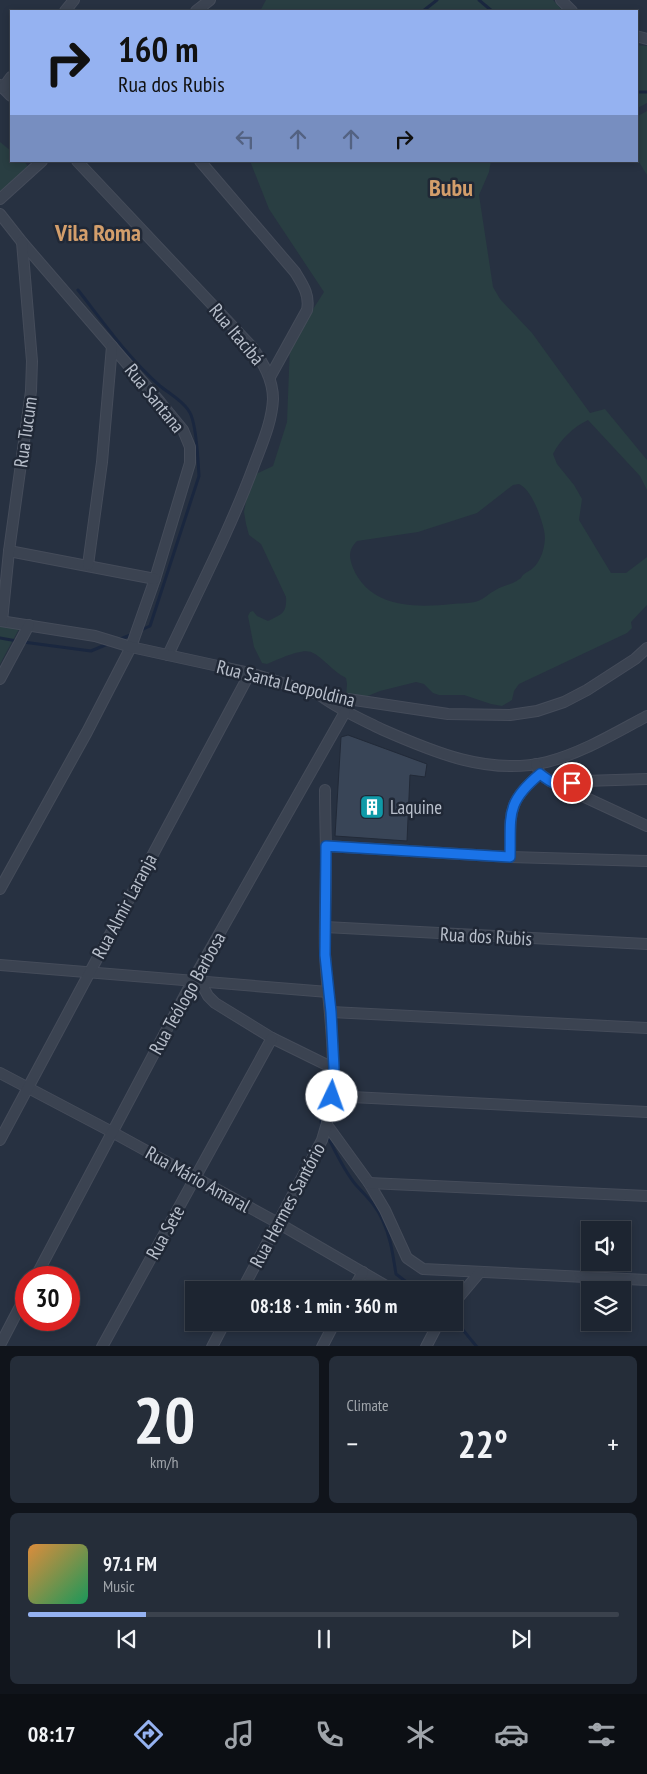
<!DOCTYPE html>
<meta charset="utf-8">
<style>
:root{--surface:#1d2531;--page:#252d39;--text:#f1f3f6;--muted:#a0a5ab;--line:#3b424d;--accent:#95b2f1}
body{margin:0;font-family:"PT Sans Narrow",sans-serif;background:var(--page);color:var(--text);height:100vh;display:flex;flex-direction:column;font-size:19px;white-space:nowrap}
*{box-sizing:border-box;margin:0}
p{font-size:16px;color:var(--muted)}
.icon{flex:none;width:28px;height:28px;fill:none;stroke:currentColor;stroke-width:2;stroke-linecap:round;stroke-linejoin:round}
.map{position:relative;height:1346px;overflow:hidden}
.details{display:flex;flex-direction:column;gap:10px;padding:10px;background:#10141b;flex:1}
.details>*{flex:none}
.banner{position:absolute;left:10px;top:10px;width:628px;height:152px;border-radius:0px;box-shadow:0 2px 8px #0003,0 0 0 1px var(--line);background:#95b2f1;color:#111;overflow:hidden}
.controls{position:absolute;left:581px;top:1221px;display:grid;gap:10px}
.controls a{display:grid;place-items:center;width:50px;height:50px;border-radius:0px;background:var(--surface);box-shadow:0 2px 8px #0003,0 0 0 1px var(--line);font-size:25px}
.speed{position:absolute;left:15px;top:1266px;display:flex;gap:10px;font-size:25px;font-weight:700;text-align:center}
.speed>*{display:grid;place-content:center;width:65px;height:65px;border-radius:50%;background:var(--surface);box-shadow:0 2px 8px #0003,0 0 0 1px var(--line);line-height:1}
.speed .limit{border:8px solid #d22;background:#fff;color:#111}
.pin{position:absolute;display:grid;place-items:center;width:42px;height:42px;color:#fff;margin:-21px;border:2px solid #fff;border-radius:50%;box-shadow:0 1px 5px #0007}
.me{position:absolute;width:55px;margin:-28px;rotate:3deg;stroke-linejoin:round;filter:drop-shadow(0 0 4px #0008)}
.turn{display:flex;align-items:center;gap:18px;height:105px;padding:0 25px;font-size:22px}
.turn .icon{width:65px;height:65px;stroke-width:2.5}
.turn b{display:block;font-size:35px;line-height:42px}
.lanes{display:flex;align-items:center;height:48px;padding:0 25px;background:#0003;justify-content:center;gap:25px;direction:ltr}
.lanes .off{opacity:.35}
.big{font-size:38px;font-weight:600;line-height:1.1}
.details .tile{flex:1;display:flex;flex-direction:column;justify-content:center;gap:8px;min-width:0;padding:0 18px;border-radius:8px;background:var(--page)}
.details .dial{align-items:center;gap:0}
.dial b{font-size:65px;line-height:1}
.song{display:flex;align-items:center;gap:15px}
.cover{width:60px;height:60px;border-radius:8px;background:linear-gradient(135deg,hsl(30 70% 55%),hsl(150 70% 35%))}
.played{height:5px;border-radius:2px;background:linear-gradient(90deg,var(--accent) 20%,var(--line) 20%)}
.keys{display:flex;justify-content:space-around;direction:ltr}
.heat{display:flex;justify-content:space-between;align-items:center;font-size:28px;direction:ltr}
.details .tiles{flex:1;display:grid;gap:10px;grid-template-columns:1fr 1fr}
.tile:last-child{grid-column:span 2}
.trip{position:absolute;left:185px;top:1281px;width:278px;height:50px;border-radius:0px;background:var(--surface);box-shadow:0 2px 8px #0003,0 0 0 1px var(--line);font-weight:600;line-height:50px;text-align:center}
.tabs{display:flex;height:80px;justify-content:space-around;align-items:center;background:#0c0f14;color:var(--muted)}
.tabs .icon{width:35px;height:35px}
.tabs .current{color:var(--accent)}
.tabs b{font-size:22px;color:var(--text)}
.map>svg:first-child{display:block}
.green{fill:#293e42;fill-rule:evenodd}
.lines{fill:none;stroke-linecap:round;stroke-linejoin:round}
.stream{stroke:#1a273f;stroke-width:3}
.building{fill:#394557;stroke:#222a38}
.minor-casing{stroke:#454c5a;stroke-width:12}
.minor{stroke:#3b4351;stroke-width:10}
.route-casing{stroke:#114b97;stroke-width:12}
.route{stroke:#1a73e8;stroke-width:9}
.labels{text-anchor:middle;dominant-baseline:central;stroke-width:5;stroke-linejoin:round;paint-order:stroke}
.street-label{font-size:19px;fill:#b8bfcb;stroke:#202836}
.poi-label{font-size:19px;fill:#b8bfcb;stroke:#202836;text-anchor:start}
.district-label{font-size:24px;font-weight:bold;fill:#d39e6b;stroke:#202836}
</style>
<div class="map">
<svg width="647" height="1347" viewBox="0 0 647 1347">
<rect width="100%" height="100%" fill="#273141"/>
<g class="green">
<polygon points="266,0 553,0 563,11 260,11"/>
<polygon points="636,45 647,46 647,103 636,109"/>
<polygon points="647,111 647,175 636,157 636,117"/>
<polygon points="0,142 11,151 11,161 24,161 27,165 28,171 0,197"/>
<path d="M250,161H491L489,172L479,195L493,287L500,299L532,333L590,413L605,409L647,460V490L640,476L588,420C573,427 560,440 553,454L557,464L574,485L582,499L579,520L611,573H626L647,557V605L631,622L632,628L627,633L519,684L514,691L512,700L502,706L491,704L464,695H439L433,693L424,684L416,682L380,691L358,700L346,696L347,684L346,678C333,672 322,656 311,652C301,648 277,660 267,664L262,663L254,647L248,616L250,612L253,611L257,616L268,621C281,614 287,614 286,597L261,544L249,535L246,524L244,512L246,501L256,474L273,466L287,422L290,345L324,292L269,209ZM519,484C532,490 541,517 544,530C547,542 542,560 533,568C530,571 526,572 523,575C521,577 522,578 518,580C511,585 501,586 494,591C488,594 484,599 478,601C470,604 460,603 452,604C415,608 370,608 353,568C349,557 348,550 357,541L418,532L477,513L513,485Z"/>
<polygon points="0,626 20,627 0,664"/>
</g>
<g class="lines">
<g class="stream">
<polyline points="479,0 492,11"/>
<polyline points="423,11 437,0"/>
<polyline points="636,92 647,92"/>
<path d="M78,290C104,323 128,358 160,386C170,394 186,403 191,415C197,430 198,460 199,476L150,626L139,631"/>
<polyline points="0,638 17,641"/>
<polyline points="118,640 133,634"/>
<polyline points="23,642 91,651 110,643"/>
<polyline points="323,1127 321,1122 328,1077"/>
<path d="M327,1135C335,1151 344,1171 356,1185C368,1198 376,1205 383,1221C391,1238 393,1256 396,1274L417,1290"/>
<polyline points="454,1319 477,1347"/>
</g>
</g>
<polygon class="building" points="348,735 427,764 425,777 410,775 407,841 335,836 341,737"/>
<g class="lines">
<defs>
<g id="minor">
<polyline points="561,0 572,11"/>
<polyline points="65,11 74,0"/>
<polyline points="196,11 210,0"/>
<polyline points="636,36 647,39"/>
<polyline points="0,85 11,96"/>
<polyline points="3,88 11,77"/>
<path d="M77,161L252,347C263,363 273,379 273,399C272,423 261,446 253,468C229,532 197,593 168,655"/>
<path d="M200,161L295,272C303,285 310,295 307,310L270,377"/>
<polyline points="0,199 42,161"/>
<polyline points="0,214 22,242 160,402 183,430 190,447 190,463 155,579 131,647 87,732 0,889"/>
<polyline points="9,551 155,579"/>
<polyline points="88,565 102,462 112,346"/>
<polyline points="0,621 95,636 131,647 250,673 321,695 448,714 510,715 537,711 564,702 587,690 635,659 647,648"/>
<polyline points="2,621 9,551 31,391 32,361 22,242"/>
<polyline points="0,679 29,625"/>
<path d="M321,696C340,710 361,719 381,729C433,752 489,776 547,762C582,753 615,733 647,716"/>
<polyline points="536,764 540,774 550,781 647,826"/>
<polyline points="559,786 584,781 647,779"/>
<polyline points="326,846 510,857 647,861"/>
<path d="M510,857C511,815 505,803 540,774"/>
<polyline points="325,927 647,944"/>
<polyline points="0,965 328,992"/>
<polyline points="200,981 208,996 215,1003 272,1038 333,1068"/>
<polyline points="331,1012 647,1028"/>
<polyline points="0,1073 112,1132 278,1223 393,1290"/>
<polyline points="332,1096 647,1112"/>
<polyline points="327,1125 369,1183 385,1210 407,1258 423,1269 647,1280"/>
<polyline points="0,1140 250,673"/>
<polyline points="369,1183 647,1196"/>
<polyline points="35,1278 193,980 345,712"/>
<path d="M242,1290L322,1140C343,1079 328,1016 325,954C324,924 326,893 326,863C326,838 325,814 325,790"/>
<polyline points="353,1290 363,1272"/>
<polyline points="454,1303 480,1272"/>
<polyline points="0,1345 26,1295"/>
<polyline points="102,1347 272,1038"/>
<polyline points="212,1347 225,1322"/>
<polyline points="322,1347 335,1322"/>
<polyline points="426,1347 439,1322"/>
</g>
</defs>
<use href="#minor" class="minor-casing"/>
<use href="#minor" class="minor"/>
</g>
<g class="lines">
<defs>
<path id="route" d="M332,1096L334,1068L331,1012L325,955L326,846L510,857C511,815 505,803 540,774C553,784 556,786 572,783"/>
</defs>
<use href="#route" class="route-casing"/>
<use href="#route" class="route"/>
</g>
<defs>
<symbol id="building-square" viewBox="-11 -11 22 22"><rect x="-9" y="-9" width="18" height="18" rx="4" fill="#0f9aa8" stroke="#202836"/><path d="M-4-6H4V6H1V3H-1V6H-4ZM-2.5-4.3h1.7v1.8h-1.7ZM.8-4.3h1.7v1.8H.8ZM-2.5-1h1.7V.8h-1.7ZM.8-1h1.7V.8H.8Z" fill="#fff"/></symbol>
</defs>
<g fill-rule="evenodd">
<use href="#building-square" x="358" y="793" width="28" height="28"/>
</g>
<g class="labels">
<g class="street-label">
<text transform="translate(237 334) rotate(50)">Rua Itacibá</text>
<text transform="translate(155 398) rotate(51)">Rua Santana</text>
<text transform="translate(25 432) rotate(-82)">Rua Tucum</text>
<text transform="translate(286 683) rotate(14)">Rua Santa Leopoldina</text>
<text transform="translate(124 906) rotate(-62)">Rua Almir Laranja</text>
<text transform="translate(486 936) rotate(3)">Rua dos Rubis</text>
<text transform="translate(187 993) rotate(-61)">Rua Teólogo Barbosa</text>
<text transform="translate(198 1179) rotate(29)">Rua Mário Amaral</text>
<text transform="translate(287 1205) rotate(-62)">Rua Hermes Santório</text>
<text transform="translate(165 1232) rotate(-61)">Rua Sete</text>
</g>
<g class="poi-label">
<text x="390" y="807">Laquine</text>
</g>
<g class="district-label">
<text x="451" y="187">Bubu</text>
<text x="98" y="232">Vila Roma</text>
</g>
</g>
</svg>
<div class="controls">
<a><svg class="icon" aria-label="sound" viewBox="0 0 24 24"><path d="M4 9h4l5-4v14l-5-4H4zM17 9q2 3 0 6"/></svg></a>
<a><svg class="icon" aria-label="layers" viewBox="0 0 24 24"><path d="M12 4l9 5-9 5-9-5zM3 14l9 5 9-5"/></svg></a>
</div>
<div class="speed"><div class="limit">30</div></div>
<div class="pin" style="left:572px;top:783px;background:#d93025"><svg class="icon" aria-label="arrive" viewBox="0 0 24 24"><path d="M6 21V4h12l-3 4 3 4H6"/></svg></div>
<svg class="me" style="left:332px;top:1096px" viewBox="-20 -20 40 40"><circle r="19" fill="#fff"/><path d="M0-13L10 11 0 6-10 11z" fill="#1a73e8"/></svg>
<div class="trip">08:18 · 1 min · 360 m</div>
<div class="banner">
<div class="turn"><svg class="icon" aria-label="right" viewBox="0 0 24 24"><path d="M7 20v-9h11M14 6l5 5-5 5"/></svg><div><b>160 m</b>Rua dos Rubis</div></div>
<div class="lanes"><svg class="icon off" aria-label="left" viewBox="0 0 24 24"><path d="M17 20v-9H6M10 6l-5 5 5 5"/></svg><svg class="icon off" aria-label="ahead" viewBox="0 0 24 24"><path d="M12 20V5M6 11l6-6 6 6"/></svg><svg class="icon off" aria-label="ahead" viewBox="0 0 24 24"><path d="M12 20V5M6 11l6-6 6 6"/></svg><svg class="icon" aria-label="right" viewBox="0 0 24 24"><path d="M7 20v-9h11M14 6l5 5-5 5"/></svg></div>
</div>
</div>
<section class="details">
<div class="tiles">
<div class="tile dial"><b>20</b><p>km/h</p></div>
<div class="tile"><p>Climate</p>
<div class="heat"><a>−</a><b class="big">22°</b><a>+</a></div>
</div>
<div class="tile">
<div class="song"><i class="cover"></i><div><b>97.1 FM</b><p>Music</p></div></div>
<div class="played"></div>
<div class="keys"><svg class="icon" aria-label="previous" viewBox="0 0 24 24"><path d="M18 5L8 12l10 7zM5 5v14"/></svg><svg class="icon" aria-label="pause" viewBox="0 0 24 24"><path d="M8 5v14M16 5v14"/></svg><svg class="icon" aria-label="next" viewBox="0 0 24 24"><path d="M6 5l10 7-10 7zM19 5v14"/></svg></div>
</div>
</div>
</section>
<nav class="tabs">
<b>08:17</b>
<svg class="icon current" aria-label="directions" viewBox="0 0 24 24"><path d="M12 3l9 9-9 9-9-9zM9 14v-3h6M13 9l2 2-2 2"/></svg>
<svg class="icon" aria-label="music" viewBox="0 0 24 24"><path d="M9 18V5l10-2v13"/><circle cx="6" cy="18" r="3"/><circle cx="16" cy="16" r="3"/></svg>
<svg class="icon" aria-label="phone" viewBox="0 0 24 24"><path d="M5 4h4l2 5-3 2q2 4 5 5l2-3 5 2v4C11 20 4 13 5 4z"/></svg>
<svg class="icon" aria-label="climate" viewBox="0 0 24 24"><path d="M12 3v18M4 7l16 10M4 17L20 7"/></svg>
<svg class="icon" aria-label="car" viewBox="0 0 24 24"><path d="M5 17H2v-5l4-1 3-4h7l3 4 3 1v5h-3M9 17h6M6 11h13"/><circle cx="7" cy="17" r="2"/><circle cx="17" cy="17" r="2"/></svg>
<svg class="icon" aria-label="filters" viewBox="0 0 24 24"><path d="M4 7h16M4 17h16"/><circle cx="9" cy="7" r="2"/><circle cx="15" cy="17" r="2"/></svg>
</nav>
